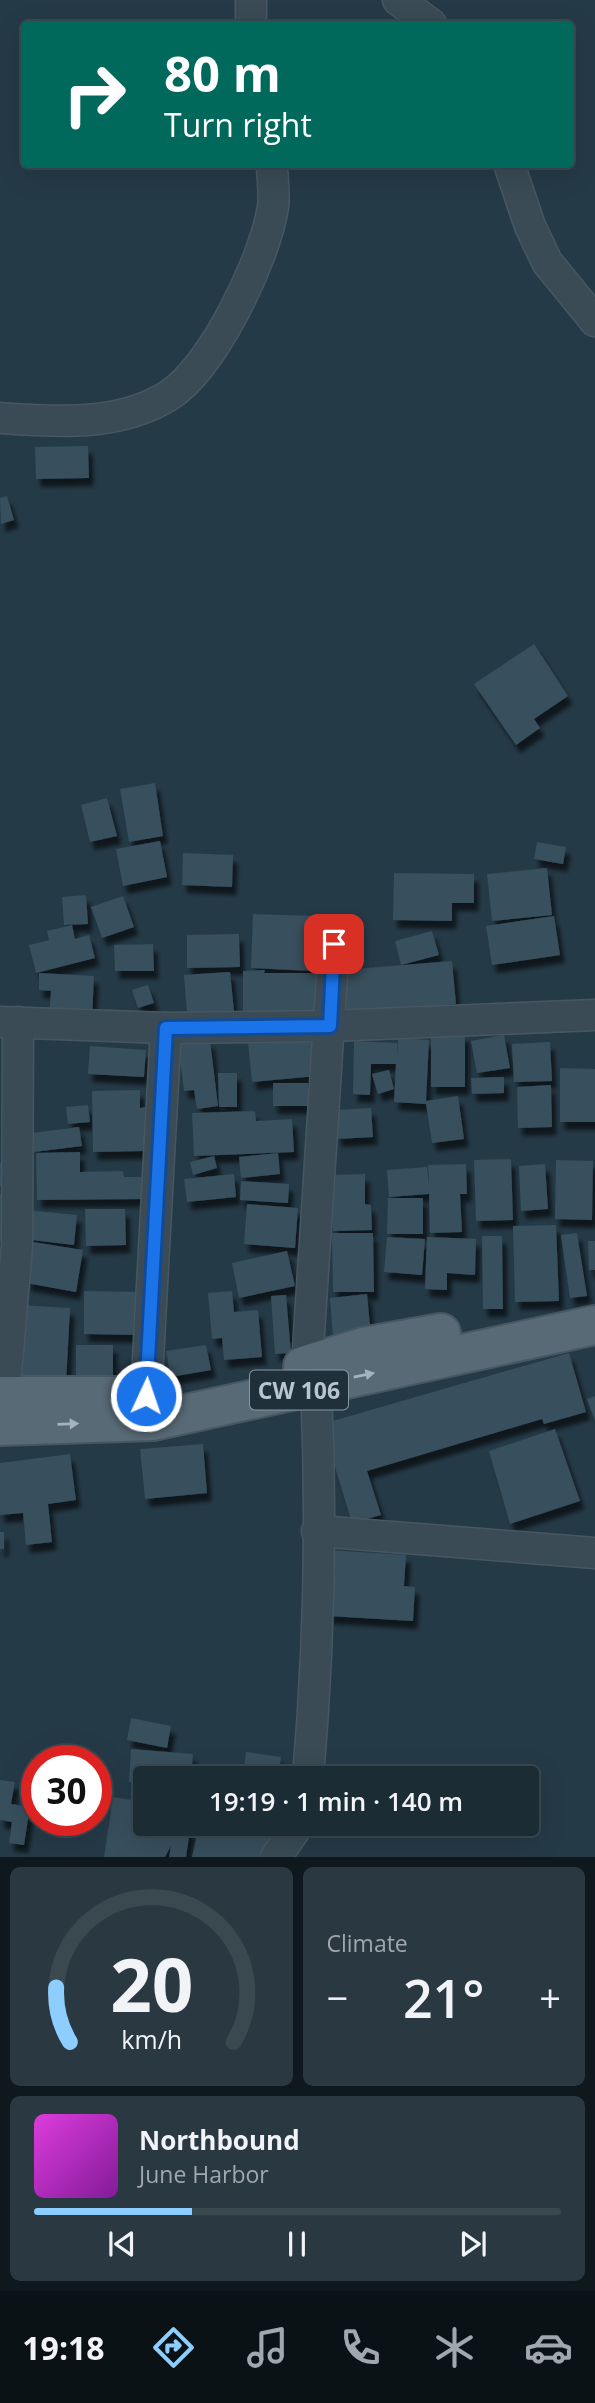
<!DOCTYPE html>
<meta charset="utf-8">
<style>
:root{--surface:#1c2c35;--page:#293841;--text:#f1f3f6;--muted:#a0a7ad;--line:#3a4850;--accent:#8dceff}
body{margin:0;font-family:"Open Sans",sans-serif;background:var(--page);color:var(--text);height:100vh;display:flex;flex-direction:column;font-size:26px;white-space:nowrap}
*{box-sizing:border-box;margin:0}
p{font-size:23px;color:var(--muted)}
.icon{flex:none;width:38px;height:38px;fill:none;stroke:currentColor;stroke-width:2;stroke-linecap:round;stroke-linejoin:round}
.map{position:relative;height:1857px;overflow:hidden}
.details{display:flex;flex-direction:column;gap:10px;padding:10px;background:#0f181d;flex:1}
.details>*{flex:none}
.top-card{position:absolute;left:21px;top:21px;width:553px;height:147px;border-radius:7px;box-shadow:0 7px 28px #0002,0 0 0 2px var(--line);background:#00695c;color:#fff;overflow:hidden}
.speed{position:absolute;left:21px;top:1745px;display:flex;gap:14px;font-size:35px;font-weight:700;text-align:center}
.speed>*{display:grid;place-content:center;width:91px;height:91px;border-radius:50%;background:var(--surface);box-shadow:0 7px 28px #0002,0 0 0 2px var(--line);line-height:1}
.speed .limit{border:10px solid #d22;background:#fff;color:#111}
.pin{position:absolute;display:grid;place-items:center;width:60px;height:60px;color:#fff;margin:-30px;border-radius:14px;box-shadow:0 4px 10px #0006}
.me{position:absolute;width:77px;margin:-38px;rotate:3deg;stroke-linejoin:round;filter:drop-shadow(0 0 5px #0008)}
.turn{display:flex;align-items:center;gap:24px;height:147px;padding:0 28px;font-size:32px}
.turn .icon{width:91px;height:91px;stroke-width:2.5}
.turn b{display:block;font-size:49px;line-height:60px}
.big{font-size:52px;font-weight:600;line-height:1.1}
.details .tile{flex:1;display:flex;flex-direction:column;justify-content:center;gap:10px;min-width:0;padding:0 24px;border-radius:10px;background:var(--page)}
.details .dial{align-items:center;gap:0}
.dial svg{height:182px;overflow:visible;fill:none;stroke:var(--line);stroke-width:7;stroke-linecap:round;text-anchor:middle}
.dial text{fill:var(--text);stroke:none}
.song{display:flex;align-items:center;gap:21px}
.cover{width:84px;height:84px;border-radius:10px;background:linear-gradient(135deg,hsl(300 70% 55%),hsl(290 70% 35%))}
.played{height:7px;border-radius:4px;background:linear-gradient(90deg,var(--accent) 30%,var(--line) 30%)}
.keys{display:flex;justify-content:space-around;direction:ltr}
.heat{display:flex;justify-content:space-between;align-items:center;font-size:38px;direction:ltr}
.details .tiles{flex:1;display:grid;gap:10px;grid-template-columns:1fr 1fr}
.tile:last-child{grid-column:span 2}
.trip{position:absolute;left:133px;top:1766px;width:406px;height:70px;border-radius:7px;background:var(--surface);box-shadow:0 7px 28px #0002,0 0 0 2px var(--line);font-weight:600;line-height:70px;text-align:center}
.tab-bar{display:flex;height:112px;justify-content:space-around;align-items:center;background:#0b1215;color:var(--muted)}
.tab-bar .icon{width:49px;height:49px}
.tab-bar .on{color:var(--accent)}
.tab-bar b{font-size:32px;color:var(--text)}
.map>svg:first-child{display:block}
.building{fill:#374f5d;filter:url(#shadow)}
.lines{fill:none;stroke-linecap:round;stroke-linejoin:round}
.minor-casing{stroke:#475762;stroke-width:33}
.major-casing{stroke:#475762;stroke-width:42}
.minor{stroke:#3a4b56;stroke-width:30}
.major{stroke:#586a76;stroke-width:38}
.oneway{fill:#a5b3bd}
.route-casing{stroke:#114b97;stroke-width:18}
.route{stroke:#1a73e8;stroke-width:12}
.labels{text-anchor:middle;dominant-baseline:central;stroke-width:7;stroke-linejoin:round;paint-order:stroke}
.shield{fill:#1f303b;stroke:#8a98a3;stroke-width:2}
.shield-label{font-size:23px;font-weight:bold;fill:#b8c5cf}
</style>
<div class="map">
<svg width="595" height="1857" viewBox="0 0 595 1857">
<defs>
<filter id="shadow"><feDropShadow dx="4.5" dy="8" stdDeviation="2" flood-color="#0009"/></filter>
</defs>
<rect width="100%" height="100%" fill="#253a47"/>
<g class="building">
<polygon points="88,446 89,478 36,479 35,447"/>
<polygon points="7,496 14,520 1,524 0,498"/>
<polygon points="534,644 568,696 534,719 540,728 516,745 474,684"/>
<polygon points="155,783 163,836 129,842 120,789"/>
<polygon points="107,798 117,836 90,842 81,805"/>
<polygon points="160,841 167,877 123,886 116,849"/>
<polygon points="537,842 566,847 563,864 534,859"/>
<polygon points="183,853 233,855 232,887 182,885"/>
<polygon points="547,868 552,915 492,921 487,874"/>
<polygon points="394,873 474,874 474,903 452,903 452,921 393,920"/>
<polygon points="86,895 88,924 64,925 62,897"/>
<polygon points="123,896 134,927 102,938 91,907"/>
<polygon points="253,914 315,916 313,971 251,968"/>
<polygon points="554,916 560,955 492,965 486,926"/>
<polygon points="72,925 75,939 89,935 95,958 36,973 29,945 49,940 47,931"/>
<polygon points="432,931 439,955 401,965 395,941"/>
<polygon points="239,934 240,967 187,968 187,935"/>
<polygon points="153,944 154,971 115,971 114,945"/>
<polygon points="452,961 456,1004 347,1014 343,970"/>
<polygon points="265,970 264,973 326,973 327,1016 243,1016 243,971"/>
<polygon points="230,972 234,1011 187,1014 184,975"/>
<polygon points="39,973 94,976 92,1020 49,1017 51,991 39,990"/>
<polygon points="148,985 154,1003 138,1008 132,990"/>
<rect x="431" y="1034" width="34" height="53"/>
<polygon points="504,1035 510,1068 477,1073 471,1041"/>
<polygon points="313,1036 317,1076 252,1082 248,1043"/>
<polygon points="398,1038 429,1040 426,1101 458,1096 464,1139 432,1143 426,1104 394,1102 396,1064 371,1064 370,1095 353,1094 354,1041 397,1043 397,1055"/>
<polygon points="210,1040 218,1106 197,1109 194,1090 184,1091 178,1044"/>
<polygon points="550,1042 552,1081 514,1082 512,1044"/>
<polygon points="90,1046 146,1050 144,1077 88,1074"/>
<polygon points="560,1068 595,1069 595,1122 560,1122"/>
<polygon points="389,1070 394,1089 378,1094 372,1074"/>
<polygon points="218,1073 237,1073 237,1107 219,1107"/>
<polygon points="504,1077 504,1093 472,1094 471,1078"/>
<rect x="273" y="1083" width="35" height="23"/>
<polygon points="551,1085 552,1127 518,1128 517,1087"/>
<polygon points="140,1090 140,1108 146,1107 146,1151 93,1152 92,1091"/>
<polygon points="88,1105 90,1122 68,1124 66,1107"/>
<polygon points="371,1108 373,1137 337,1139 335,1110"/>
<polygon points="255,1111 256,1121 292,1119 294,1152 194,1156 192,1113"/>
<polygon points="79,1127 82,1146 34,1152 32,1133"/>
<polygon points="80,1152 80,1172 123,1171 124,1177 143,1177 144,1199 37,1200 36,1153"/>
<polygon points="278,1153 280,1174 241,1178 239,1157"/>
<polygon points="214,1156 217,1168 193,1175 190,1162"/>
<polygon points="511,1159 513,1220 476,1221 474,1160"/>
<polygon points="556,1160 593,1161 592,1220 555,1219"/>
<polygon points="0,1163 13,1164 12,1186 0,1186"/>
<polygon points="466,1164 467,1194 460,1194 462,1232 430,1233 429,1194 389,1197 387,1170 427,1167 429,1185 428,1165"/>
<polygon points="545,1164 548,1209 521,1211 519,1166"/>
<polygon points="234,1174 236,1197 187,1202 184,1179"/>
<polygon points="365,1174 365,1204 371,1205 372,1230 333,1231 332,1175"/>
<polygon points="241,1181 289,1184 288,1203 240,1200"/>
<polygon points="0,1194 11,1194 12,1241 0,1241"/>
<polygon points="388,1198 423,1198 423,1234 387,1234"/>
<polygon points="247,1204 298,1208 295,1248 244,1244"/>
<polygon points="85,1209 125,1209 126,1245 86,1246"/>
<polygon points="26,1210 77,1215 74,1245 23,1239"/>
<polygon points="556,1225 559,1301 515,1302 513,1226"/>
<polygon points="332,1233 373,1233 374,1292 333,1292"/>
<polygon points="577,1233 587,1296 570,1298 561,1235"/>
<polygon points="482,1236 502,1236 503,1309 483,1309"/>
<polygon points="387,1237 425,1239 422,1275 384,1272"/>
<polygon points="427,1237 476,1239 475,1275 447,1273 447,1290 425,1289"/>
<polygon points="588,1241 595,1241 595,1270 589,1270"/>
<polygon points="33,1242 83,1250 76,1292 26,1283"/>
<polygon points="287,1251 295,1286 239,1298 232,1263"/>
<polygon points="84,1291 138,1292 138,1335 84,1334"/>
<polygon points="232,1291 234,1312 258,1310 262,1357 224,1360 222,1338 212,1339 208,1293"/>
<polygon points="367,1294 371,1336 333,1339 330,1298"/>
<polygon points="286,1295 291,1353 275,1354 271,1296"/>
<polygon points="18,1305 70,1308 66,1384 14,1381"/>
<rect x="76" y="1345" width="37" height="34"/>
<polygon points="206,1345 211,1370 171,1377 166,1351"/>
<polygon points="569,1353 586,1412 544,1424 542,1419 367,1471 381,1515 352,1523 322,1424"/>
<polygon points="595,1396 595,1421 587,1399"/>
<polygon points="555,1429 580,1501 510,1524 489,1451"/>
<polygon points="203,1444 207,1493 145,1499 140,1449"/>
<polygon points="70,1454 76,1500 48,1504 52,1542 26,1545 23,1513 0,1515 0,1463"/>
<rect x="0" y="1532" width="4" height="17"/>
<polygon points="329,1550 406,1555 404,1586 415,1587 413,1621 328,1616"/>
<polygon points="131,1718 171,1726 167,1748 127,1740"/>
<polygon points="131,1749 193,1754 191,1778 145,1778 145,1783 129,1782"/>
<polygon points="246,1752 281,1757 278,1778 243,1778"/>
<polygon points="0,1780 15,1782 11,1804 30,1807 24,1845 9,1843 12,1822 0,1820"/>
<polygon points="113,1797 145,1802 145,1824 191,1824 186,1857 169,1857 171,1846 165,1857 104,1857"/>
<polygon points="200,1824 270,1824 275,1826 259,1857 192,1857"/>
</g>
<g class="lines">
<defs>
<g id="minor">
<polyline points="251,0 251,24"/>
<polyline points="398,0 431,24"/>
<polyline points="509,164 530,226 547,262 595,321"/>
<path d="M0,418C55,422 118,427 168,396C213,368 265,259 273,207C275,194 272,178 272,164"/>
<polyline points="0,1022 166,1028 146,1396"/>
<polyline points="166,1028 330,1026 595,1015"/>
<polyline points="307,1365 334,944"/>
<polyline points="4,1396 17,1246 18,1022"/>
<polyline points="317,1531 595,1553"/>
<path d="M308,1778C319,1649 322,1516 316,1386"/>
<polyline points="276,1857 299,1824"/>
</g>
<g id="major">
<polyline points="303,1366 363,1347 441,1333"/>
<polyline points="0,1396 144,1396"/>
<polyline points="0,1426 153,1421 595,1325"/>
</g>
</defs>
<use href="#minor" class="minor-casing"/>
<use href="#major" class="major-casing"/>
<use href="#minor" class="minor"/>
<use href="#major" class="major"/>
</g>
<defs><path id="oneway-solid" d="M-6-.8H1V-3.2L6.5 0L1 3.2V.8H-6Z" transform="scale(1.75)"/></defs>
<g class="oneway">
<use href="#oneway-solid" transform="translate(364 1375) rotate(-12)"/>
<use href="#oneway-solid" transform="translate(68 1424) rotate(-2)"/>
</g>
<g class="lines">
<defs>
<polyline id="route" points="146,1396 166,1028 330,1026 334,944"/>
</defs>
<use href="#route" class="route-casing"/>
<use href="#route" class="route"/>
</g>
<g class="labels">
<rect class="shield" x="250" y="1370.5" width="98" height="39" rx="5"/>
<g class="shield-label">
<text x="299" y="1390">CW 106</text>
</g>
</g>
</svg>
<div class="speed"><div class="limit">30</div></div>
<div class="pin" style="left:334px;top:944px;background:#d93025"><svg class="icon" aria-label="arrive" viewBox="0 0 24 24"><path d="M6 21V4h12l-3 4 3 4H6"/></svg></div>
<svg class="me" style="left:146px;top:1396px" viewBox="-20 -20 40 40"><circle r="17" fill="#1a73e8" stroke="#fff" stroke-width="3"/><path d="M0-11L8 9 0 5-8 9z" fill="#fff"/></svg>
<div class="trip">19:19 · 1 min · 140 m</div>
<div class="top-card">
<div class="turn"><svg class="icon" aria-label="right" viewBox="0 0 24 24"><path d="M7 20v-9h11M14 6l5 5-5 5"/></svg><div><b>80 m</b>Turn right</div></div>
</div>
</div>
<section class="details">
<div class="tiles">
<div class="tile dial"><svg viewBox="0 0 100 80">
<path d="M14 69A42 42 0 1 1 86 69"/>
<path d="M14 69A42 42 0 0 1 8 45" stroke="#8dceff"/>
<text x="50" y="56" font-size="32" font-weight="700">20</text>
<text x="50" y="72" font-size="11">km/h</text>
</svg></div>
<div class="tile"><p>Climate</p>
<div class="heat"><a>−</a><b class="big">21°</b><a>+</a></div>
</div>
<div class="tile">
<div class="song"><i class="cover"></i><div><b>Northbound</b><p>June Harbor</p></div></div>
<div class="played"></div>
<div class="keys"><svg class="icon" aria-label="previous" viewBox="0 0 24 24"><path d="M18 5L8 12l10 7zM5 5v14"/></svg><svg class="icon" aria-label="pause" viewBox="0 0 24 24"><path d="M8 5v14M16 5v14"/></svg><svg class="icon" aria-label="next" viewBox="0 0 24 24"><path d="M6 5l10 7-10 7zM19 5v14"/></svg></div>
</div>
</div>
</section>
<nav class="tab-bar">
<b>19:18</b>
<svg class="icon on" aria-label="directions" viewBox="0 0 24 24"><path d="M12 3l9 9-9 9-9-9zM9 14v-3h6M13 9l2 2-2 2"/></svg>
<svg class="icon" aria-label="music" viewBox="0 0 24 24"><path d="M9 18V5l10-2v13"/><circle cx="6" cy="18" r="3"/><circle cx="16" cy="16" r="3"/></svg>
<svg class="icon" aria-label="phone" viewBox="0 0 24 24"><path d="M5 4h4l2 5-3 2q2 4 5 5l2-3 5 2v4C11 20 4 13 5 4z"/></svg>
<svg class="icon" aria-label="climate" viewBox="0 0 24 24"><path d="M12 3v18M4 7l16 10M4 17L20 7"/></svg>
<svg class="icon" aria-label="car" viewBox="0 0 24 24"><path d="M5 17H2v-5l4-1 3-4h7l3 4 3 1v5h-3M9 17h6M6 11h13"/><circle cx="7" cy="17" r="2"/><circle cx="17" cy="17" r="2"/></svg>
</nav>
